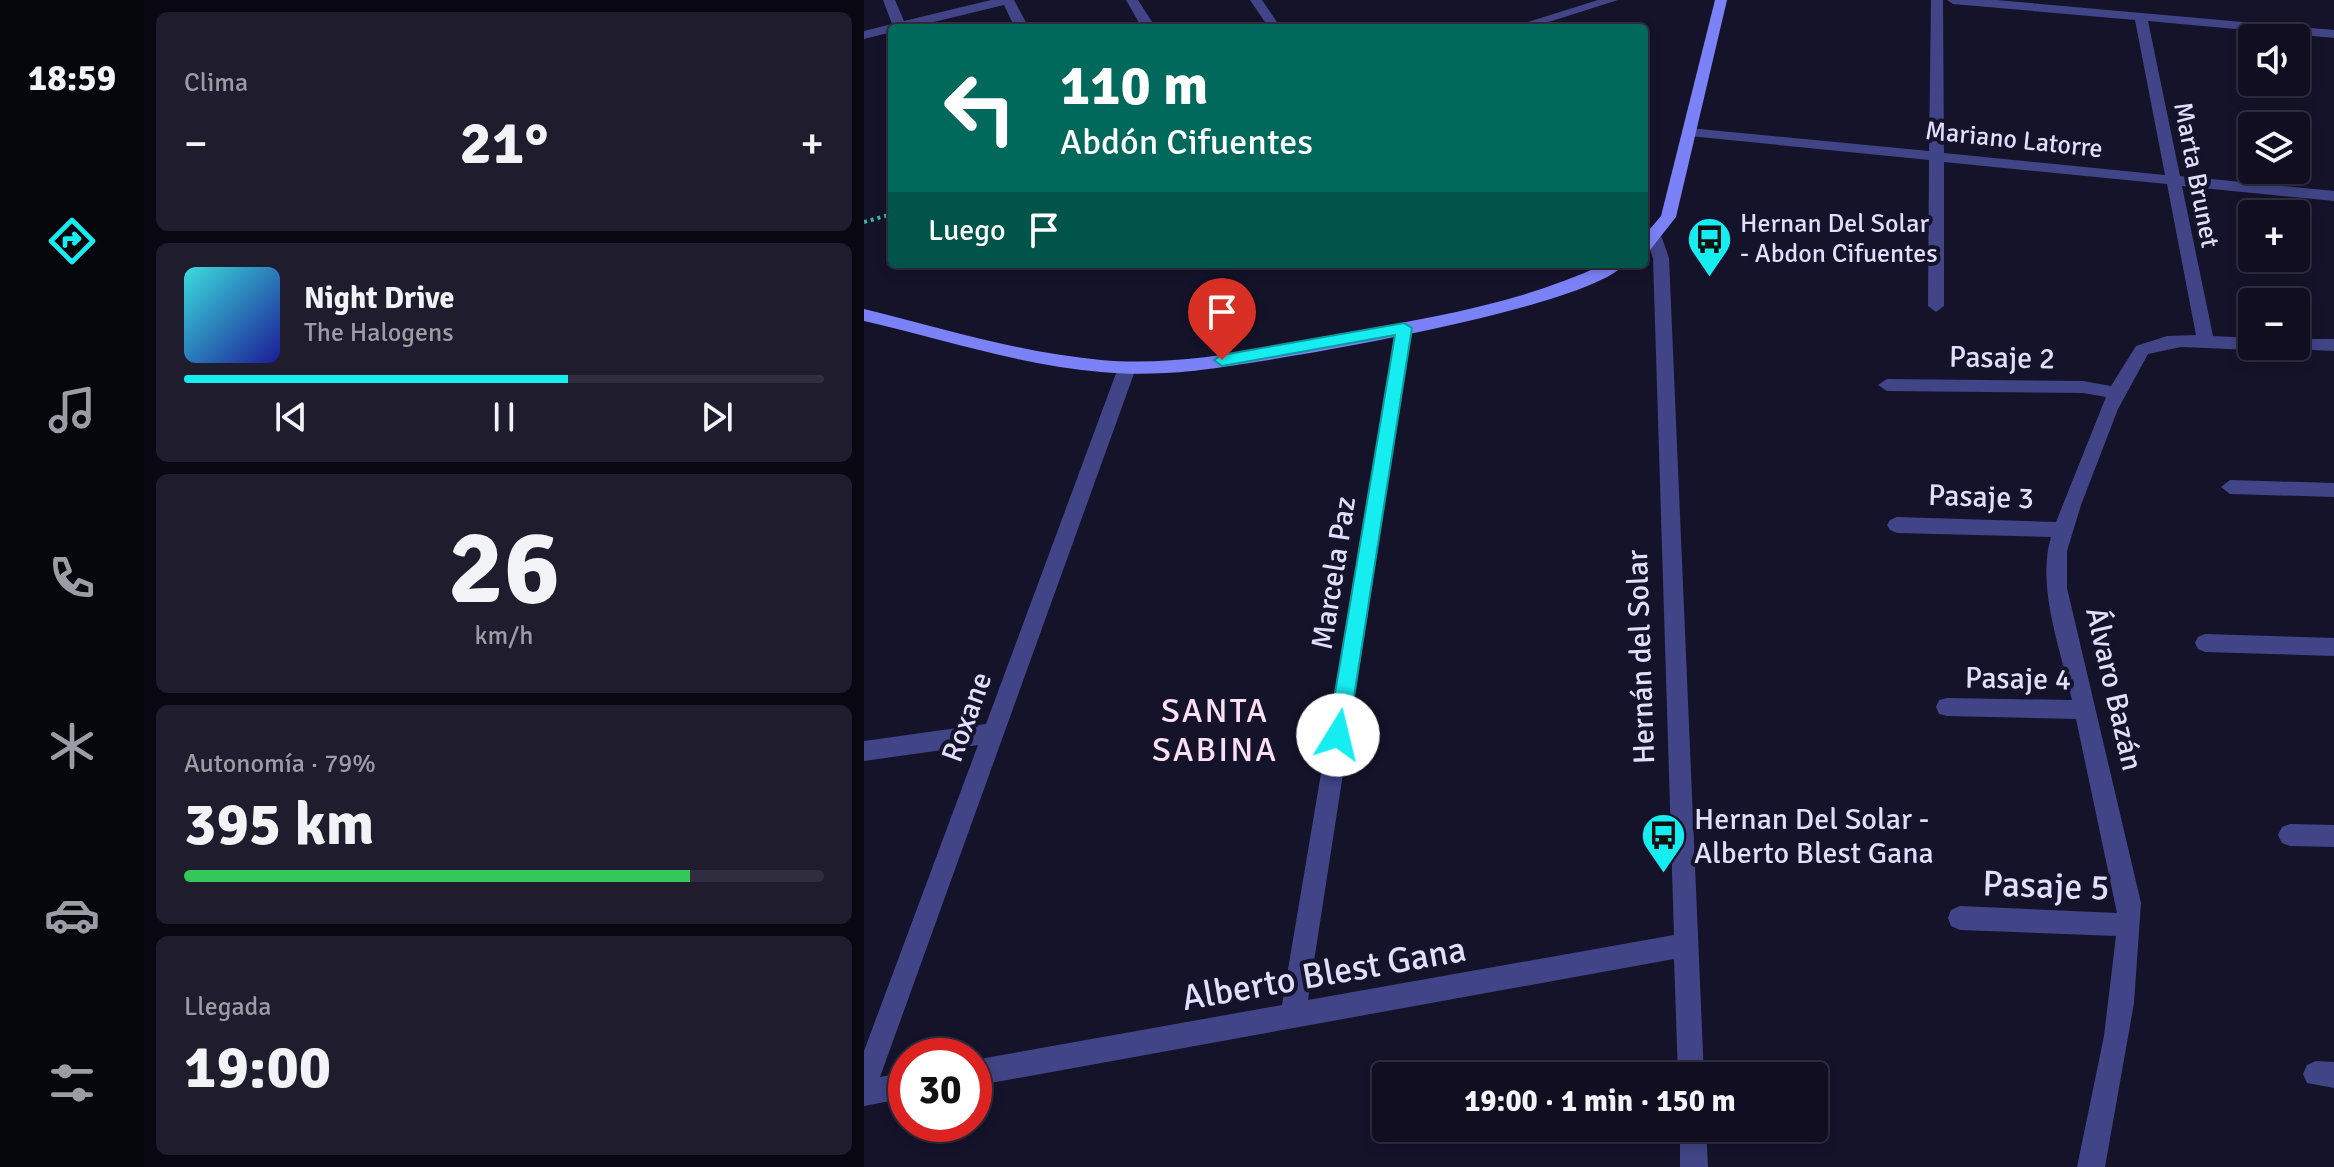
<!DOCTYPE html>
<html lang="es">
<meta charset="utf-8">
<style>
:root{--surface:#100e20;--page:#1e1c2d;--text:#f1f3f6;--muted:#9c9ca5;--line:#302e3e;--accent:#16edf1}
body{margin:0;font-family:Signika,sans-serif;background:var(--page);color:var(--text);height:100vh;display:flex;flex-direction:column;font-size:30px;white-space:nowrap}
*{box-sizing:border-box;margin:0}
p{font-size:26px;color:var(--muted)}
.icon{flex:none;width:44px;height:44px;fill:none;stroke:currentColor;stroke-width:2;stroke-linecap:round;stroke-linejoin:round}
.map{position:relative;flex:1;overflow:hidden}
.panel{display:flex;flex-direction:column;gap:12px;padding:12px;background:#090812;width:720px}
.panel>*{flex:none}
.guide{position:absolute;left:24px;top:24px;width:760px;height:244px;border-radius:8px;box-shadow:0 4px 12px #0003,0 0 0 2px var(--line);background:#00695c;color:#fff;overflow:hidden}
.fabs{position:absolute;left:1374px;top:24px;display:grid;gap:16px}
.fabs a{display:grid;place-items:center;width:72px;height:72px;border-radius:8px;background:var(--surface);box-shadow:0 4px 12px #0003,0 0 0 2px var(--line);font-size:40px}
.speed{position:absolute;left:24px;top:1038px;display:flex;gap:16px;font-size:40px;font-weight:700;text-align:center}
.speed>*{display:grid;place-content:center;width:104px;height:104px;border-radius:50%;background:var(--surface);box-shadow:0 4px 12px #0003,0 0 0 2px var(--line);line-height:1}
.speed .limit{border:12px solid #d22;background:#fff;color:#111}
.pin{position:absolute;display:grid;place-items:center;width:68px;height:68px;color:#fff;margin:-82px -34px;border-radius:50% 50% 50% 0;rotate:-45deg;box-shadow:0 0 8px #0007}
.pin .icon{rotate:45deg}
.me{position:absolute;width:88px;margin:-44px;rotate:9deg;stroke-linejoin:round;filter:drop-shadow(0 0 6px #0008)}
.turn{display:flex;align-items:center;gap:28px;height:168px;padding:0 40px;font-size:36px}
.turn .icon{width:104px;height:104px;stroke-width:2.5}
.turn b{display:block;font-size:56px;line-height:68px}
.then{display:flex;align-items:center;height:76px;padding:0 40px;background:#0003;gap:16px;font-size:30px}
.big{font-size:60px;font-weight:700;line-height:1.1}
.panel .card{flex:1;display:flex;flex-direction:column;justify-content:center;gap:12px;min-width:0;padding:0 28px;border-radius:12px;background:var(--page)}
.panel .dial{align-items:center;gap:0}
.dial b{font-size:104px;line-height:1}
.song{display:flex;align-items:center;gap:24px}
.cover{width:96px;height:96px;border-radius:12px;background:linear-gradient(135deg,hsl(180 70% 55%),hsl(240 70% 35%))}
.played{height:8px;border-radius:4px;background:linear-gradient(90deg,var(--accent) 60%,var(--line) 60%)}
.keys{display:flex;justify-content:space-around;direction:ltr}
.heat{display:flex;justify-content:space-between;align-items:center;font-size:44px;direction:ltr}
.charge{height:12px;border-radius:6px;background:linear-gradient(90deg,#34c759 79%,var(--line) 0)}
.trip{position:absolute;left:508px;top:1062px;width:456px;height:80px;border-radius:8px;background:var(--surface);box-shadow:0 4px 12px #0003,0 0 0 2px var(--line);font-weight:700;line-height:80px;text-align:center}
main{display:flex;flex:1;min-height:0}
.tab-bar{display:flex;flex-direction:column;width:144px;justify-content:space-around;align-items:center;background:#06060d;color:var(--muted)}
.tab-bar .icon{width:56px;height:56px}
.tab-bar .current{color:var(--accent)}
.tab-bar b{font-size:36px;color:var(--text)}
.map>svg:first-child{display:block}
.lines{fill:none;stroke-linecap:round;stroke-linejoin:round}
.path{stroke:#39b7a5;stroke-width:4;stroke-dasharray:3 4;stroke-linecap:butt}
.street{fill:#414486;fill-rule:evenodd}
.secondary{fill:#7b82f7;fill-rule:evenodd}
.route{fill:#16edf1;stroke:#0e9a9d;stroke-width:2}
.labels{text-anchor:middle;dominant-baseline:central;stroke-width:8;stroke-linejoin:round;paint-order:stroke}
.far-street-label{font-size:26px;fill:#dfdefd;stroke:#15132a}
.far-poi-label{font-size:26px;fill:#dfdefd;stroke:#15132a;text-anchor:start}
.street-label{font-size:30px;fill:#dfdefd;stroke:#15132a}
.poi-label{font-size:30px;fill:#dfdefd;stroke:#15132a;text-anchor:start}
.quarter-label{font-size:34px;letter-spacing:2px;fill:#fde0f5;stroke:#15132a}
.near-street-label{font-size:36px;fill:#dfdefd;stroke:#15132a}
</style>
<main>
<nav class="tab-bar">
<b>18:59</b>
<svg class="icon current" aria-label="directions" viewBox="0 0 24 24"><path d="M12 3l9 9-9 9-9-9zM9 14v-3h6M13 9l2 2-2 2"/></svg>
<svg class="icon" aria-label="music" viewBox="0 0 24 24"><path d="M9 18V5l10-2v13"/><circle cx="6" cy="18" r="3"/><circle cx="16" cy="16" r="3"/></svg>
<svg class="icon" aria-label="phone" viewBox="0 0 24 24"><path d="M5 4h4l2 5-3 2q2 4 5 5l2-3 5 2v4C11 20 4 13 5 4z"/></svg>
<svg class="icon" aria-label="climate" viewBox="0 0 24 24"><path d="M12 3v18M4 7l16 10M4 17L20 7"/></svg>
<svg class="icon" aria-label="car" viewBox="0 0 24 24"><path d="M5 17H2v-5l4-1 3-4h7l3 4 3 1v5h-3M9 17h6M6 11h13"/><circle cx="7" cy="17" r="2"/><circle cx="17" cy="17" r="2"/></svg>
<svg class="icon" aria-label="filters" viewBox="0 0 24 24"><path d="M4 7h16M4 17h16"/><circle cx="9" cy="7" r="2"/><circle cx="15" cy="17" r="2"/></svg>
</nav>
<section class="panel">
<div class="card"><p>Clima</p>
<div class="heat"><a>−</a><b class="big">21°</b><a>+</a></div>
</div>
<div class="card">
<div class="song"><i class="cover"></i><div><b>Night Drive</b><p>The Halogens</p></div></div>
<div class="played"></div>
<div class="keys"><svg class="icon" aria-label="previous" viewBox="0 0 24 24"><path d="M18 5L8 12l10 7zM5 5v14"/></svg><svg class="icon" aria-label="pause" viewBox="0 0 24 24"><path d="M8 5v14M16 5v14"/></svg><svg class="icon" aria-label="next" viewBox="0 0 24 24"><path d="M6 5l10 7-10 7zM19 5v14"/></svg></div>
</div>
<div class="card dial"><b>26</b><p>km/h</p></div>
<div class="card"><p>Autonomía · 79%</p><b class="big">395 km</b><div class="charge"></div></div>
<div class="card"><p>Llegada</p><b class="big">19:00</b></div>
</section>
<div class="map">
<svg width="1470" height="1167" viewBox="0 0 1470 1167">
<rect width="100%" height="100%" fill="#15132a"/>
<g class="lines">
<polyline class="path" points="0,222 28,214"/>
<g class="street">
<polygon points="19,0 31,0 40,21 127,0 150,0 165,28 151,28 140,5 45,28 28,28 28,32 0,39 0,31 28,24"/>
<polygon points="262,0 274,0 292,28 278,28"/>
<polygon points="386,0 398,0 417,28 405,28"/>
<polygon points="734,0 754,0 666,28 645,28"/>
<path d="M1067,0H1079L1080,153L1301,175L1271,20L1089,4L1083,0H1132L1470,30V38L1284,21L1316,176L1470,191V201L1318,186L1349,336L1388,338V346H1395L1388,350L1317,347L1284,354L1254,409L1217,505L1203,551V588L1277,903L1270,1003L1241,1167H1213L1240,1036L1252,936L1096,930L1087,926L1084,918L1087,910L1096,906L1253,913L1212,719L1083,716L1075,714L1072,707L1075,700L1083,698L1208,700C1197,651 1172,586 1187,537L1033,533L1026,530L1023,525L1026,520L1033,517L1192,522L1242,397L1219,393L1023,391L1014,385L1023,379L1219,381L1247,386L1272,346L1303,336L1332,335L1303,184L1080,162V306L1072,312L1064,306L1065,160L825,136L818,132L825,128L1065,151Z"/>
<polygon points="790,233 798,238 805,258 840,1076 814,1076 810,959 110,1086 110,1060 418,1005 532,328 540,322 548,328 444,1000 810,935 789,258 782,238"/>
<polygon points="1432,339 1470,339 1470,351 1426,349 1424,346 1432,346"/>
<polygon points="263,362 272,368 16,1077 42,1072 42,1098 0,1106 0,1051 114,745 0,761 0,741 122,724 254,368"/>
<polygon points="1366,480 1470,483 1470,497 1366,494 1357,487"/>
<polygon points="1341,634 1470,638 1470,656 1341,652 1334,649 1331,643 1334,637"/>
<polygon points="1426,824 1470,825 1470,847 1426,846 1418,843 1414,835 1418,827"/>
<polygon points="1452,1061 1470,1062 1470,1088 1443,1083 1439,1074 1443,1065"/>
<polygon points="816,1128 842,1128 844,1167 816,1167"/>
</g>
<g class="secondary">
<polygon points="851,0 863,0 812,217 786,250 780,251 780,236 797,216"/>
<path d="M740,264H761C721,310 400,363 328,371C298,374 267,375 237,372C156,365 78,339 0,321V309C78,328 156,353 237,360C318,367 398,348 477,334C567,317 656,304 740,264Z"/>
</g>
</g>
<polygon class="route" points="540,323 548,328 484,735 481,741 474,744 467,741 464,735 531,335 358,366 350,360 358,355"/>
<defs>
<symbol id="bus-pin" viewBox="-11 -11 22 30"><path d="M0 17L-7.5 6A9.5 9.5 0 1 1 7.5 6Z" fill="#16edf1" stroke="#15132a"/><path d="M-5-6H5V4H4V6H2V4H-2V6H-4V4H-5ZM-3.5-4V0h7V-4ZM-3.5 1.2v1.5H-2V1.2ZM2 1.2v1.5H3.5V1.2Z" fill="#111"/></symbol>
</defs>
<g fill-rule="evenodd">
<use href="#bus-pin" x="820" y="214" width="51" height="69"/>
<use href="#bus-pin" x="774" y="810" width="51" height="69"/>
</g>
<g class="labels">
<g class="far-street-label">
<text transform="translate(1150 140) rotate(6)">Mariano Latorre</text>
<text transform="translate(1332 175) rotate(79)">Marta Brunet</text>
</g>
<g class="far-poi-label">
<text x="876" y="224">Hernan Del Solar<tspan x="876" dy="30">- Abdon Cifuentes</tspan></text>
</g>
<g class="street-label">
<text transform="translate(1138 358) rotate(1)">Pasaje 2</text>
<text transform="translate(1117 497) rotate(2)">Pasaje 3</text>
<text transform="translate(470 573) rotate(-81)">Marcela Paz</text>
<text transform="translate(777 657) rotate(-92)">Hernán del Solar</text>
<text transform="translate(1154 679) rotate(1)">Pasaje 4</text>
<text transform="translate(1250 689) rotate(77)">Álvaro Bazán</text>
<text transform="translate(103 717) rotate(-70)">Roxane</text>
</g>
<g class="poi-label">
<text x="830" y="819">Hernan Del Solar -<tspan x="830" dy="34">Alberto Blest Gana</tspan></text>
</g>
<g class="quarter-label">
<text x="351" y="711">SANTA<tspan x="351" dy="39">SABINA</tspan></text>
</g>
<g class="near-street-label">
<text transform="translate(1182 886) rotate(2)">Pasaje 5</text>
<text transform="translate(460 974) rotate(-10)">Alberto Blest Gana</text>
</g>
</g>
</svg>
<div class="fabs">
<a><svg class="icon" aria-label="sound" viewBox="0 0 24 24"><path d="M4 9h4l5-4v14l-5-4H4zM17 9q2 3 0 6"/></svg></a>
<a><svg class="icon" aria-label="layers" viewBox="0 0 24 24"><path d="M12 4l9 5-9 5-9-5zM3 14l9 5 9-5"/></svg></a>
<a>+</a>
<a>−</a>
</div>
<div class="speed"><div class="limit">30</div></div>
<div class="pin" style="left:358px;top:360px;background:#d93025"><svg class="icon" aria-label="arrive" viewBox="0 0 24 24"><path d="M6 21V4h12l-3 4 3 4H6"/></svg></div>
<svg class="me" style="left:474px;top:735px" viewBox="-20 -20 40 40"><circle r="19" fill="#fff"/><path d="M0-13L10 11 0 6-10 11z" fill="#16edf1"/></svg>
<div class="trip">19:00 · 1 min · 150 m</div>
<div class="guide">
<div class="turn"><svg class="icon" aria-label="left" viewBox="0 0 24 24"><path d="M17 20v-9H6M10 6l-5 5 5 5"/></svg><div><b>110 m</b>Abdón Cifuentes</div></div>
<div class="then">Luego<svg class="icon" aria-label="arrive" viewBox="0 0 24 24"><path d="M6 21V4h12l-3 4 3 4H6"/></svg></div>
</div>
</div>
</main>
